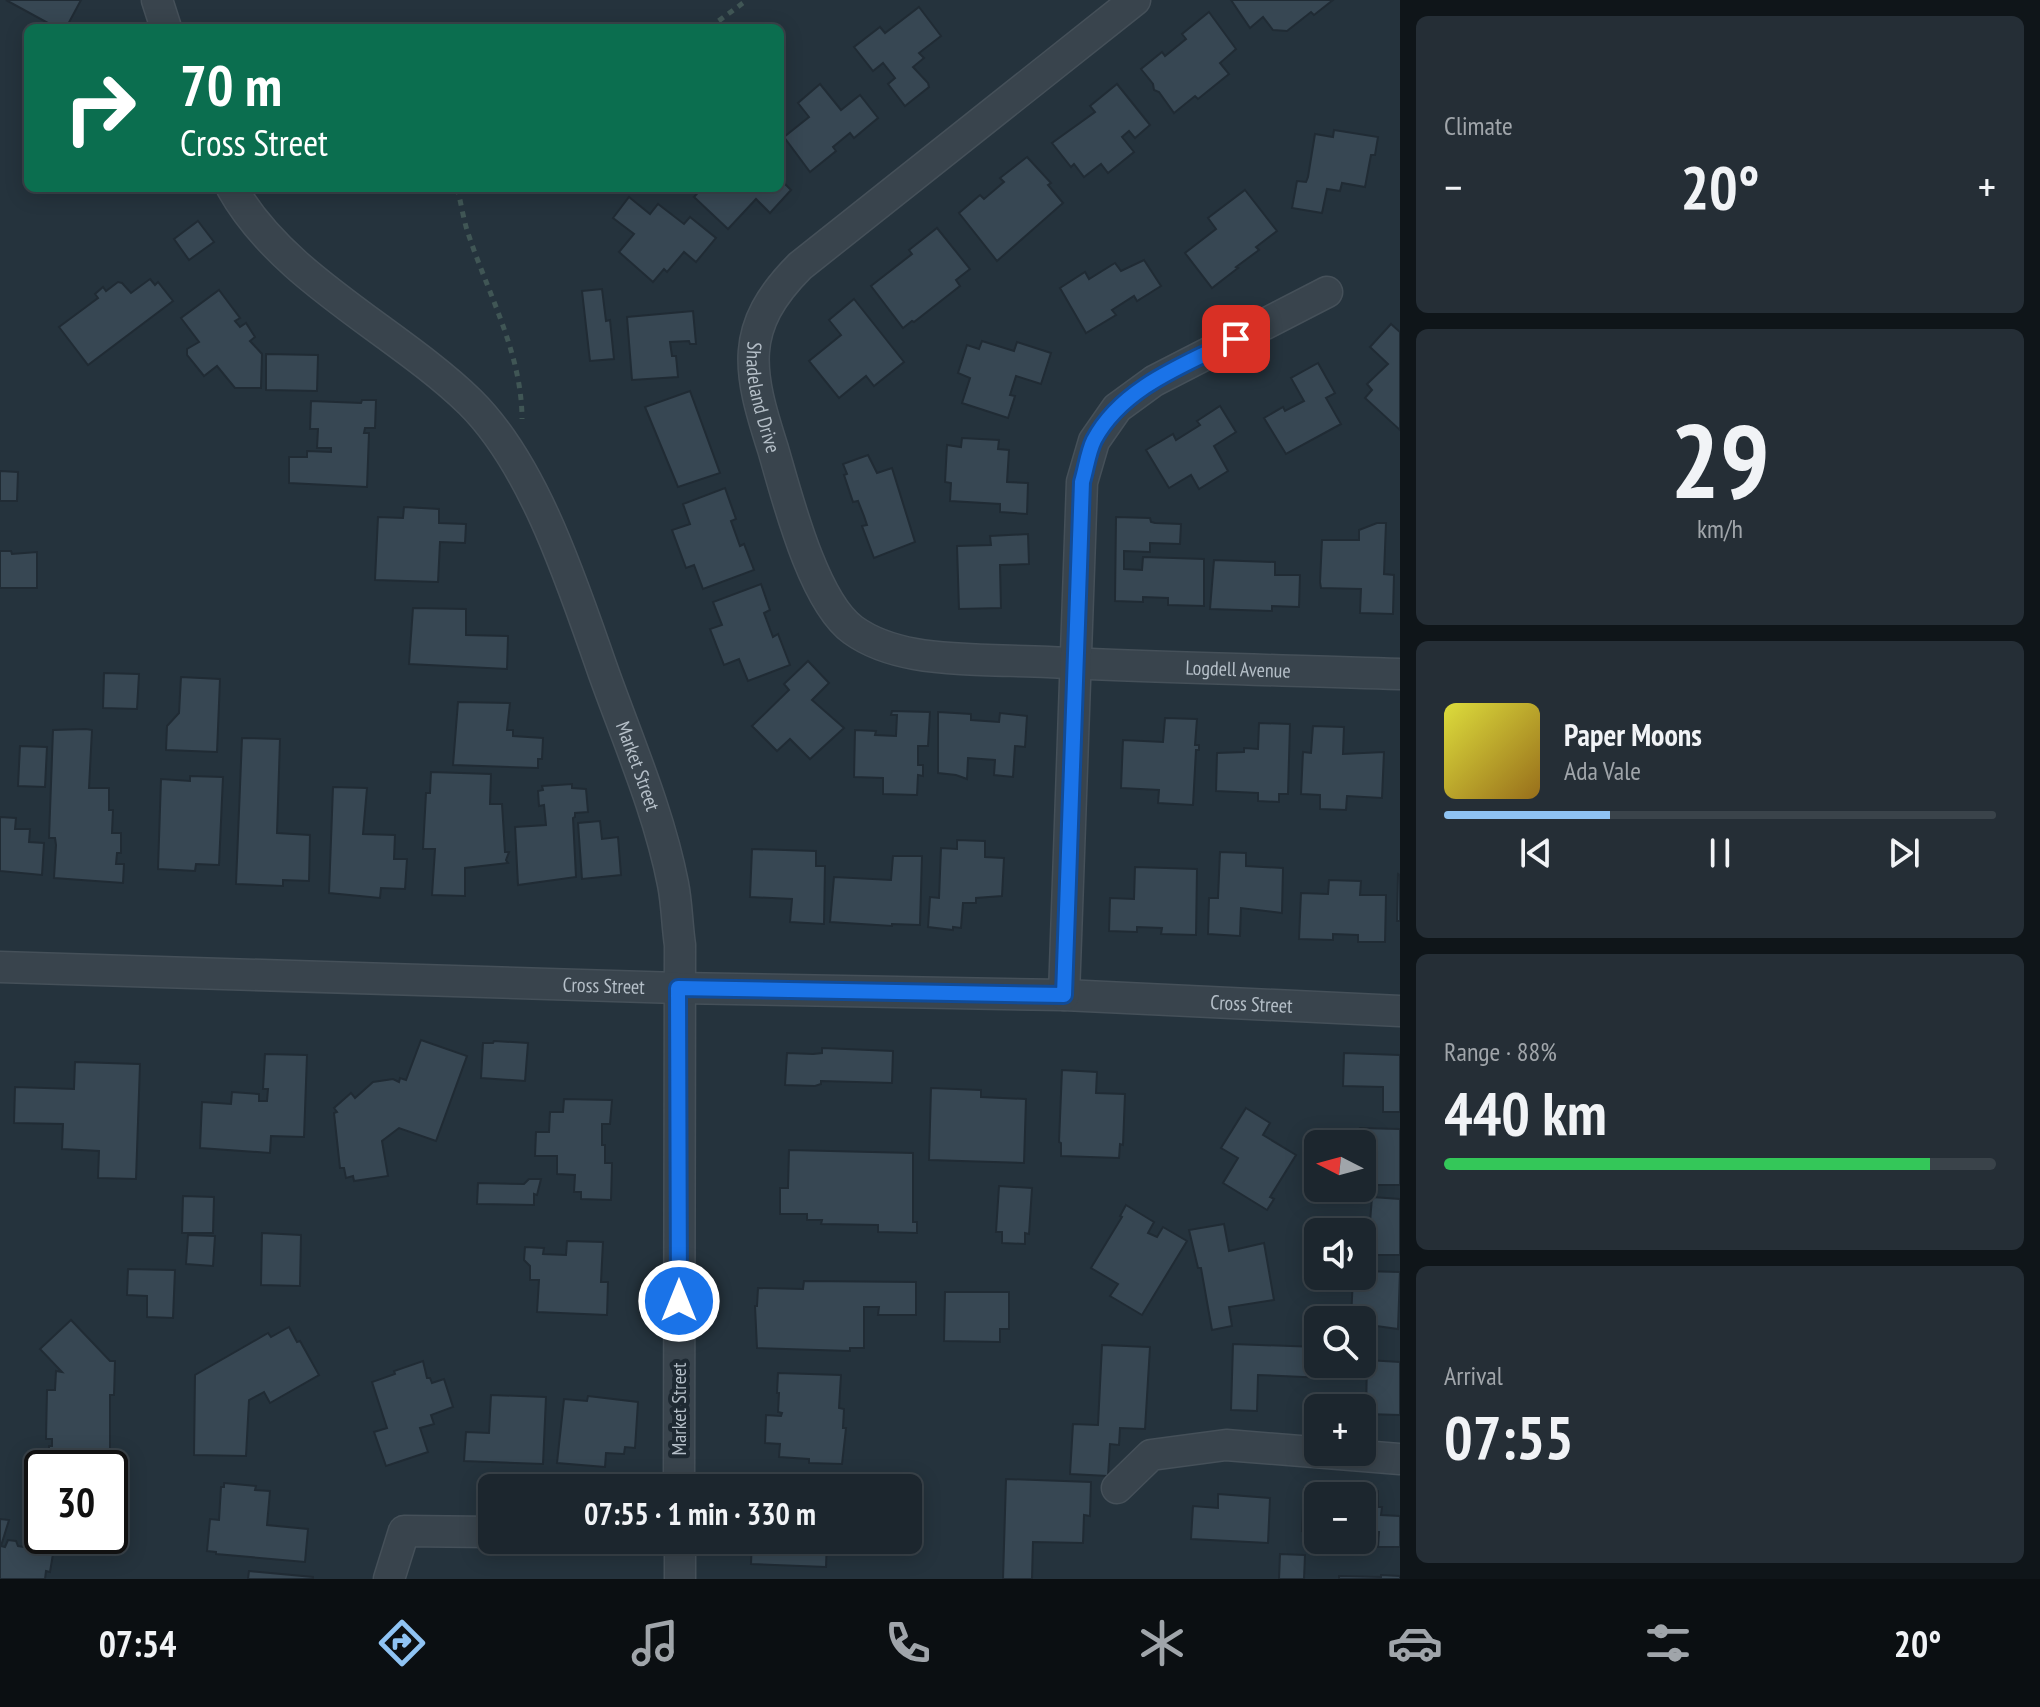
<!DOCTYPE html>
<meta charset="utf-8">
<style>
:root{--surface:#1c262e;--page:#252e36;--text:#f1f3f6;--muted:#a0a5aa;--line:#3a434a;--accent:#8fc3f3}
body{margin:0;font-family:"PT Sans Narrow",sans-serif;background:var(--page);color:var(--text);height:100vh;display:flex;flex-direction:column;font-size:30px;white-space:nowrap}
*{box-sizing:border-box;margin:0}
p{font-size:26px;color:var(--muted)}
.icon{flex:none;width:44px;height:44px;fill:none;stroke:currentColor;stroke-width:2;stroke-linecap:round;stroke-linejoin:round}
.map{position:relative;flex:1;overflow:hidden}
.panel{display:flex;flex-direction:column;gap:16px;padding:16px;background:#0f1519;width:640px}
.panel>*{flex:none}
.top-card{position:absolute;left:24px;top:24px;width:760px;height:168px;border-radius:12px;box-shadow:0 4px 20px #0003,0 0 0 2px var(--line);background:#0b6e4f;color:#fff;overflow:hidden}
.needle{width:52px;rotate:276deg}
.controls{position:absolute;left:1304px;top:1130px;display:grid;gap:16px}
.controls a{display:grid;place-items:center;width:72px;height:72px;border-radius:12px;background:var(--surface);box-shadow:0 4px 20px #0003,0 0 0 2px var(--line);font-size:40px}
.speed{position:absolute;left:24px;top:1450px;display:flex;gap:16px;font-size:40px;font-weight:700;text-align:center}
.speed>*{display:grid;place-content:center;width:104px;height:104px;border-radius:50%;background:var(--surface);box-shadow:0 4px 20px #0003,0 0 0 2px var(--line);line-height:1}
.speed .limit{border:4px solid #111;border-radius:12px;background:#fff;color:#111}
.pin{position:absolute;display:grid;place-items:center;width:68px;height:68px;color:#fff;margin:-34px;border-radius:16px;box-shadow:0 4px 12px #0006}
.me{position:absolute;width:88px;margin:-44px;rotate:0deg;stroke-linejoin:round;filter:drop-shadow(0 0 6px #0008)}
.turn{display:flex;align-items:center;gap:28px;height:168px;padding:0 24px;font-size:36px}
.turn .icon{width:104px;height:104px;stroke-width:2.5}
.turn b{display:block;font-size:56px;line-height:68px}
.big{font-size:60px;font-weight:700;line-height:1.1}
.panel .widget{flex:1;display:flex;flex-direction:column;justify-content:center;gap:12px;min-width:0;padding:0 28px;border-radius:12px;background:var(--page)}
.panel .dial{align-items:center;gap:0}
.dial b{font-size:104px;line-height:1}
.song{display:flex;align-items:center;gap:24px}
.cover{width:96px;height:96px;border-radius:12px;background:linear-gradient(135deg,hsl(60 70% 55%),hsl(40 70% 35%))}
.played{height:8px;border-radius:4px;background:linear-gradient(90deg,var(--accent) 30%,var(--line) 30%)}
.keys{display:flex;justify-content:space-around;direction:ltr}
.heat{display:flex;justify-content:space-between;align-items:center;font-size:44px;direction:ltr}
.charge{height:12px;border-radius:6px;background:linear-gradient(90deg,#34c759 88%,var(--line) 0)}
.trip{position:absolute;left:478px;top:1474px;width:444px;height:80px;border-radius:12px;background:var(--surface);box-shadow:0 4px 20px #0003,0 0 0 2px var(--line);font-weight:700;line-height:80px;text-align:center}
.menu{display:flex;height:128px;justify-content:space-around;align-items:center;background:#0b0f12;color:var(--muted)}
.menu .icon{width:56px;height:56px}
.menu .current{color:var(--accent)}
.menu b{font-size:36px;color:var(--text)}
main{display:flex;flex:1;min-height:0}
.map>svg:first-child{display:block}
.building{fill:#374753;stroke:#202b34;stroke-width:2}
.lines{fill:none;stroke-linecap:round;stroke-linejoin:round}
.minor-casing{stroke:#455059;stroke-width:33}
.path{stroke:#405655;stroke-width:5;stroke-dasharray:6 6;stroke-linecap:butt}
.minor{stroke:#39444d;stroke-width:30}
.route-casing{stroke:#114b97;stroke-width:20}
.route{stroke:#1a73e8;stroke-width:14}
.labels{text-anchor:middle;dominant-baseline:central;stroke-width:8;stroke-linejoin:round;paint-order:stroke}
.street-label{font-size:20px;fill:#b5bfc8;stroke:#1e2932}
</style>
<main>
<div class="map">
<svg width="1400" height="1579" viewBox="0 0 1400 1579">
<rect width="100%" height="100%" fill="#25333d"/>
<g class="building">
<polygon points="6,0 81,0 66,28 57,28"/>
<polygon points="1231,0 1333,0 1314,15 1311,12 1287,31 1273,30 1263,17 1250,28"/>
<polygon points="919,7 941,36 919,53 924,58 913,67 928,83 929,87 905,106 888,84 895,78 883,63 873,71 854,47 880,27 885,33"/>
<polygon points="1209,12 1236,49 1220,63 1229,74 1198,99 1195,96 1174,113 1159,92 1154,90 1153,84 1141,69 1162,52 1165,56 1186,39 1182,34"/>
<polygon points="820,84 841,110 860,95 878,118 854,138 850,133 833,147 836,151 810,172 784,137 809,117 798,103"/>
<polygon points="1117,84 1150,125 1135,138 1129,131 1122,137 1134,152 1108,173 1101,164 1084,177 1074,164 1071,167 1052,143 1095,112 1090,106"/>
<polygon points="1334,130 1378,137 1375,155 1371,155 1365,187 1342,183 1340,191 1327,189 1322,213 1292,208 1297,181 1306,182 1308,177 1315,134 1333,137"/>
<polygon points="1027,157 1051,183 1048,185 1063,203 997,261 959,213 980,195 984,199 1004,182 1000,178"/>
<polygon points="780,179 791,190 770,213 756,199 728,229 694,197 702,188 780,188"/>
<polygon points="1245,190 1277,231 1256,247 1259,250 1236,267 1238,268 1212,288 1185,253 1216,229 1208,218"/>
<polygon points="629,197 650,214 658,204 684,224 690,217 716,238 696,262 684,252 667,272 664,269 653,282 619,252 634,234 613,218"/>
<polygon points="198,221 214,242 189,260 174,239"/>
<polygon points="937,228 970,269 956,280 960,286 914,322 912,321 903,328 871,286 912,254 909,250"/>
<polygon points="1144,260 1161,286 1137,301 1134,296 1112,310 1116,315 1086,333 1060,288 1085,272 1089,279 1115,263 1121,271"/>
<polygon points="150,279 155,285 158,282 173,301 88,365 59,327 98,298 95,294 103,287 106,291 118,282 122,283 131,293"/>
<polygon points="602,289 606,321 610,320 614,359 590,361 582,291"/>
<polygon points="219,290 240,318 235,321 240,327 246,323 255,337 250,341 262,354 261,388 235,388 217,366 204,376 187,355 187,349 199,342 181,318"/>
<polygon points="854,299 904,362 874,386 866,376 839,398 809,361 841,335 829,320"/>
<polygon points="693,311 696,344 690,344 689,341 670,342 672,356 676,356 678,377 632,380 627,317"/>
<polygon points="1391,324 1400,332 1400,430 1365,398 1372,390 1367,384 1388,364 1370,347"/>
<polygon points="982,341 1014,351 1017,342 1051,353 1041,384 1016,376 1010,395 1015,396 1008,418 962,403 970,378 958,373 967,345 979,349"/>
<polygon points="266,354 318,355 317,391 266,390"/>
<polygon points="1318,363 1335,393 1326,398 1341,424 1286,454 1264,418 1283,407 1285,411 1304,401 1291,378"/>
<polygon points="690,391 720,473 678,487 645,407"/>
<polygon points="362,400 376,400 375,428 365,428 364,433 369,433 367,487 289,483 289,457 307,457 307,451 331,452 331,448 317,448 318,429 310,429 311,401 361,403"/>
<polygon points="1220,406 1236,432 1214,446 1228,471 1199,489 1191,475 1169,488 1146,450 1173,434 1176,440 1200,425 1197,421"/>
<polygon points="962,438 999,440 998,449 1009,450 1007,482 1028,483 1027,514 1000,512 1000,504 950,501 951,483 945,482 947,445 961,447"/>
<polygon points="868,455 877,473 892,468 915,542 874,558 862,526 867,525 864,516 858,501 853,502 844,475 847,474 843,464"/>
<polygon points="0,471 18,472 17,501 0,501"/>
<polygon points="725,488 736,519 731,521 740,546 744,544 754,570 703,589 694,565 686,568 672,530 690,524 683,504"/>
<polygon points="404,507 439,509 439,523 466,524 465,543 440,542 438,582 375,580 378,517 403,518"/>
<polygon points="1116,517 1150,518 1151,522 1155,523 1181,524 1180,544 1150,543 1150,552 1124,551 1124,569 1142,570 1143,557 1204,559 1204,606 1168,605 1168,598 1143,597 1143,602 1115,601"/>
<polygon points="1377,523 1386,523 1384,574 1394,575 1393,614 1360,613 1361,589 1321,588 1320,582 1322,540 1359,540 1359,530"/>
<polygon points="1028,534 1029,564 1000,565 1001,608 959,609 957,546 991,545 990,536"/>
<polygon points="0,551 11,551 12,554 37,552 37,588 0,588"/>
<polygon points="1214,560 1275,562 1275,575 1300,575 1299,607 1272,606 1272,611 1210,609"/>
<polygon points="761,584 770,610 764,613 773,637 778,634 790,665 748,681 739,659 724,665 710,629 722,625 713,602"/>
<polygon points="413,608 466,609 466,635 508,636 507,669 409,664"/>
<polygon points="808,661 829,683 812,700 844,728 810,759 790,739 777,751 752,726 789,690 784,684"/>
<polygon points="104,673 139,674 137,709 103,708"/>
<polygon points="181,677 220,679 217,752 166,750 167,726 179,713"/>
<polygon points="458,702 510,703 507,730 513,730 513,736 543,738 542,759 538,759 538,768 453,765"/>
<polygon points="892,711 930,712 928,746 918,746 918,765 923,765 923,776 918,775 917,795 883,794 883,778 854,777 855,730 876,731 875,735 896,736 897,715 891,715"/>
<polygon points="938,712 971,714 971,720 999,722 1000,713 1027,716 1025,747 1015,746 1013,777 994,775 995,760 968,758 967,779 956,775 938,773"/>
<polygon points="1165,718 1197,719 1195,745 1199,745 1199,750 1196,750 1193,805 1158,803 1159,790 1121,788 1123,740 1163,742"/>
<polygon points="1259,723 1290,724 1288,794 1279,794 1279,802 1258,801 1258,793 1216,791 1217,753 1244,752 1244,748 1258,749"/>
<polygon points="1313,726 1344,727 1343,754 1384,752 1382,798 1347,796 1346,810 1320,809 1320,795 1301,794 1303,752 1311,753"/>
<polygon points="86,729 92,730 89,788 109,788 109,810 113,810 112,833 121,833 121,853 117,853 116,864 124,864 123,883 54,878 56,845 55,838 49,838 53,730"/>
<polygon points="242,738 280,739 277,833 310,835 309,881 283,880 283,886 236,884"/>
<polygon points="20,746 47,747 45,787 18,786"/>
<polygon points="431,772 491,774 490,804 502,804 505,852 509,852 506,860 508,863 465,868 465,896 432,895 435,849 423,849 426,793 430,793"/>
<polygon points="190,776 223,777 219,865 196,864 195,871 158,869 161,779 190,781"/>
<polygon points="572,784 572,788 586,789 588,812 575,813 575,817 573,818 576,877 518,885 515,827 546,825 544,805 539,806 538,791 543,790 542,786"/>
<polygon points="333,787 367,788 363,834 395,835 394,859 407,859 405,889 381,888 380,898 329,893"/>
<polygon points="0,817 16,818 15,829 30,829 29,842 44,843 42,875 0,871"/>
<polygon points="600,821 602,839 618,837 621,875 582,879 578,823"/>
<polygon points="957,840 985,841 985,857 1004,858 1002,896 976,898 976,903 963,903 961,928 953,927 953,930 928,927 930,897 939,898 941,848 957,849"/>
<polygon points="752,849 816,851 816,866 825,866 824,924 790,922 792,899 750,897"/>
<polygon points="1220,852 1246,853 1246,866 1283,868 1282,913 1241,908 1240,936 1208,934 1209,898 1218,898"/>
<polygon points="893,856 922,856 920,925 892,924 892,926 830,922 834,877 891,880"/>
<polygon points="1135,867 1197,869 1196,935 1161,934 1162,928 1137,927 1137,932 1109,931 1110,898 1134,899"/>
<polygon points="1398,874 1400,875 1400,921 1397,921"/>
<polygon points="1329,880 1361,881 1360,895 1386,895 1385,942 1358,942 1358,935 1333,934 1333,940 1299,939 1301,893 1328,894"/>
<polygon points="421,1040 467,1056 436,1141 399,1128 382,1141 388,1176 354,1181 353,1176 346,1178 344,1168 340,1168 334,1113 337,1112 334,1108 351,1093 355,1098 373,1082 393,1079 399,1082 400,1078 406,1080"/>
<polygon points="494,1041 528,1043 525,1081 481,1078 483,1043 493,1043"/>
<polygon points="822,1048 893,1051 892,1083 821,1081 821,1084 815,1086 785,1085 787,1053 813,1054 822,1053"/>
<polygon points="1344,1053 1400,1055 1400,1112 1383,1112 1383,1087 1343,1086"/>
<polygon points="265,1054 307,1055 304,1137 271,1136 270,1153 200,1148 202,1102 231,1104 232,1092 259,1094 259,1101 267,1101 268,1089 263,1089"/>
<polygon points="75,1062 140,1064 136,1179 98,1178 99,1151 62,1149 63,1124 14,1123 15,1087 74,1089"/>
<polygon points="1062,1070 1097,1072 1096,1093 1125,1094 1123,1145 1120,1144 1119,1158 1061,1156 1061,1143 1059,1142"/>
<polygon points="931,1088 981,1090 981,1097 1026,1099 1024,1163 929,1160"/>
<polygon points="564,1099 612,1100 610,1124 602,1124 602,1145 605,1145 605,1163 612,1163 611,1200 581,1199 581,1192 574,1192 575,1175 557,1174 557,1156 535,1156 536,1132 549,1132 550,1112 563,1112"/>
<polygon points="1246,1108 1270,1123 1263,1135 1296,1155 1270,1197 1274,1199 1267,1210 1223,1183 1238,1158 1221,1148"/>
<polygon points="1360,1128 1400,1129 1400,1185 1372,1185 1373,1159 1362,1158"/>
<polygon points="789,1150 913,1153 913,1222 917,1222 917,1233 878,1232 878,1225 821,1224 822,1220 807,1220 807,1214 780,1214 780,1188 788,1188"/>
<polygon points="529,1179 541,1179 537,1195 534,1194 534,1205 477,1204 478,1183 524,1184"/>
<polygon points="999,1186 1032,1188 1029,1234 1025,1233 1025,1244 1002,1243 1002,1232 996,1232"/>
<polygon points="183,1196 214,1197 213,1233 182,1233"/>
<polygon points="1372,1197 1400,1199 1400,1255 1362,1255 1362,1232 1353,1232 1353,1222 1370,1222"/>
<polygon points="1126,1205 1154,1222 1148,1233 1157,1237 1163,1227 1187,1241 1142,1315 1110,1296 1118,1284 1091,1268 1122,1217 1120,1216"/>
<polygon points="1224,1224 1229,1251 1264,1243 1274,1300 1229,1307 1232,1326 1212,1330 1201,1268 1198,1268 1189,1230"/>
<polygon points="262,1233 301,1235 300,1286 261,1285"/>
<polygon points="188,1235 215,1236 213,1266 186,1264"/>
<polygon points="567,1241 603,1242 601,1282 608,1282 607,1315 537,1312 539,1280 530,1280 530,1266 524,1260 525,1247 544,1248 543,1254 566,1255"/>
<polygon points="128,1269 175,1270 173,1318 147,1317 147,1296 127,1295"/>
<polygon points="1362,1271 1400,1272 1398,1329 1362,1324 1362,1320 1351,1320 1353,1276 1362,1276"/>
<polygon points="804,1281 916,1282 916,1315 878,1315 879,1307 864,1307 864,1348 850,1348 850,1351 757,1348 755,1306 757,1306 758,1288 803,1289"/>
<polygon points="945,1292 1009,1292 1009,1329 1000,1329 1000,1342 944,1341"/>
<polygon points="1313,1308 1341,1309 1341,1320 1318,1320 1318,1337 1312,1337"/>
<polygon points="71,1320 110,1361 115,1361 114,1395 110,1395 110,1468 49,1466 49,1446 52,1446 52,1439 46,1439 47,1390 55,1390 56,1371 62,1372 40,1349"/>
<polygon points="289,1327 297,1342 300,1341 319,1375 270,1403 264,1392 249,1400 246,1456 194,1455 195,1375 268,1333 271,1337"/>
<polygon points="1233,1344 1318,1347 1318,1364 1326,1364 1326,1378 1258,1375 1257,1411 1231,1410"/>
<polygon points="1102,1345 1150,1347 1145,1429 1120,1428 1119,1445 1110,1444 1108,1476 1070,1474 1073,1424 1098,1425"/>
<polygon points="1367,1360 1400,1362 1400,1415 1366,1414"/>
<polygon points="423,1361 427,1378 430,1378 432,1383 444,1379 453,1407 431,1415 434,1424 420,1428 428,1452 386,1466 374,1432 387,1428 372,1382 395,1374 394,1371"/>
<polygon points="778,1373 841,1375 839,1408 844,1409 843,1428 846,1428 842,1464 809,1463 809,1459 779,1457 780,1444 765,1443 766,1415 781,1416 782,1413 778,1412 779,1393 777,1393"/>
<polygon points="491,1395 546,1397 543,1464 464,1461 466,1432 489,1433"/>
<polygon points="588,1396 638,1402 635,1448 625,1447 624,1454 606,1453 605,1467 557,1463 564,1399 587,1401"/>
<polygon points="1006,1479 1091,1482 1090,1516 1084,1515 1083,1543 1033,1542 1032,1579 1003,1579"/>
<polygon points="224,1483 256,1486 255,1490 270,1491 267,1525 308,1529 305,1562 216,1554 216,1552 207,1551 210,1519 219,1520 221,1487 224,1487"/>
<polygon points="1304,1488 1378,1491 1378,1507 1382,1507 1381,1515 1400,1516 1400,1547 1378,1547 1379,1532 1362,1532 1362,1496 1318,1496 1318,1532 1302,1531"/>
<polygon points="1218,1494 1270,1498 1268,1543 1191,1539 1193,1506 1218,1508"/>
<polygon points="0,1519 9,1520 1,1546 5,1547 8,1540 16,1541 18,1546 25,1547 25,1544 31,1542 54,1548 50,1572 46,1571 45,1579 0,1579"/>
<polygon points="752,1540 827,1540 826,1567 751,1564"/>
<polygon points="1280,1554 1305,1555 1304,1579 1279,1579"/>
<polygon points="249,1571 313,1577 313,1579 248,1579"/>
<polygon points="1381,1575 1400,1576 1400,1579 1339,1579 1339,1576 1381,1577"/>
</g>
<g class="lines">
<defs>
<g id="minor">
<polyline points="157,0 166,28"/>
<path id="s1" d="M1135,0L800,266C738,328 748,371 773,449C787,497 813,601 853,630C871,643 893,650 915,654C954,661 1007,660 1048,662C1165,668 1283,670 1400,674"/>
<path id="s2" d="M232,188C282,278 397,331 470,402C535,466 573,586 603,671C628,741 659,812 673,884C677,904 677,925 680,945L679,1488"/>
<path id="s3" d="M0,967L678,988L1064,995L1400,1011"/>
<polyline points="1064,995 1082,482 1094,441 1117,408 1154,381 1327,292"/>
<polyline points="1117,1488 1151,1455 1226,1445 1400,1459"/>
<polyline points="389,1579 404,1531 492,1532"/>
<polyline points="680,1579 680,1540"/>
</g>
</defs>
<use href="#minor" class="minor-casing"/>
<g class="path">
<polyline points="709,28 747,0"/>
<path d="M457,188C461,202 463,217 467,230C487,292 522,353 522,419"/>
</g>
<use href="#minor" class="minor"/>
</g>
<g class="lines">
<defs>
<path id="route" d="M679,1301L678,988L1064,995L1082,482C1086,469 1088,452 1094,440C1122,387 1186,364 1236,339"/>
</defs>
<use href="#route" class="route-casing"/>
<use href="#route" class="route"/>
</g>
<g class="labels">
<g class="street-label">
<text stroke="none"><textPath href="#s1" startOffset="574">Shadeland Drive</textPath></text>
<text stroke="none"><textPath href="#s1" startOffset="1218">Logdell Avenue</textPath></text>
<text stroke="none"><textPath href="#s2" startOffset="726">Market Street</textPath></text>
<text stroke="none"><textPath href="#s3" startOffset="604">Cross Street</textPath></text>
<text stroke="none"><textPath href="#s3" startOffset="1252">Cross Street</textPath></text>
<text transform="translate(679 1409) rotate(-90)">Market Street</text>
</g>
</g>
</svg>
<div class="controls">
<a><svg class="needle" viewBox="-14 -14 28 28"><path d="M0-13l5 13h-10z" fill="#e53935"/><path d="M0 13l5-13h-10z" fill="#a0a5aa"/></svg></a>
<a><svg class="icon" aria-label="sound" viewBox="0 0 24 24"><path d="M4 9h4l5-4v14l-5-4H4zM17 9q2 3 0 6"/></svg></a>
<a><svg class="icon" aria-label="search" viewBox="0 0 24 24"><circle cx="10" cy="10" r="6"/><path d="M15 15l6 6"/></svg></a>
<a>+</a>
<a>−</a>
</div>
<div class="speed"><div class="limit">30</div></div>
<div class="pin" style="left:1236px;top:339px;background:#d93025"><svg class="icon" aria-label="arrive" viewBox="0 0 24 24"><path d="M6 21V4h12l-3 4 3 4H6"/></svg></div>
<svg class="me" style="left:679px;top:1301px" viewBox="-20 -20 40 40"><circle r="17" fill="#1a73e8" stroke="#fff" stroke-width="3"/><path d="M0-11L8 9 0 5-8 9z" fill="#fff"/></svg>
<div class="trip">07:55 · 1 min · 330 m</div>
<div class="top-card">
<div class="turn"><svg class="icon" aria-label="right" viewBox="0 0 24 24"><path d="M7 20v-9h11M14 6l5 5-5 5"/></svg><div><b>70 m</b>Cross Street</div></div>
</div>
</div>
<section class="panel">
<div class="widget"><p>Climate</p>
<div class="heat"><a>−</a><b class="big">20°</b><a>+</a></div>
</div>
<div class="widget dial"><b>29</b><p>km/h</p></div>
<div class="widget">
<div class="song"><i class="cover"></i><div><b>Paper Moons</b><p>Ada Vale</p></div></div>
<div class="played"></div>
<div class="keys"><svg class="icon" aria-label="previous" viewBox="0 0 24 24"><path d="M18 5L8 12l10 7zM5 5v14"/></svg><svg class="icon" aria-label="pause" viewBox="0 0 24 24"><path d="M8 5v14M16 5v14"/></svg><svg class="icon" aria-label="next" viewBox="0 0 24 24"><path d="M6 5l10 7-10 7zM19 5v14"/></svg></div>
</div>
<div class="widget"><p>Range · 88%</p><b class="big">440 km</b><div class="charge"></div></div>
<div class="widget"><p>Arrival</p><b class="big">07:55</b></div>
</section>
</main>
<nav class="menu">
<b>07:54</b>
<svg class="icon current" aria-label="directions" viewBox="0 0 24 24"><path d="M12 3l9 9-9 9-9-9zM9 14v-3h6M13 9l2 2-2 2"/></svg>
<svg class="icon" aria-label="music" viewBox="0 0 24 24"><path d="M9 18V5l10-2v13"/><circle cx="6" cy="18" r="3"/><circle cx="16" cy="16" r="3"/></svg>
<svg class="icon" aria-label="phone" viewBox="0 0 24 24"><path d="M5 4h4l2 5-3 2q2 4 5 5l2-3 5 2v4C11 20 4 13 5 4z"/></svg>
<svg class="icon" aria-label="climate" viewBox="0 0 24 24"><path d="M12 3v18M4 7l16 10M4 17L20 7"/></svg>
<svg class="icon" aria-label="car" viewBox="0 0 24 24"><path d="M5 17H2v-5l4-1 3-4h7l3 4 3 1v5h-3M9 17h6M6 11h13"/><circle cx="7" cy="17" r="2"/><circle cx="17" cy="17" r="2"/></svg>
<svg class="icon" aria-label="filters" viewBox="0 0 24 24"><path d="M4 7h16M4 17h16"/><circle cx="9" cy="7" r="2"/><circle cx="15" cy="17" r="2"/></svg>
<b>20°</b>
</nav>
